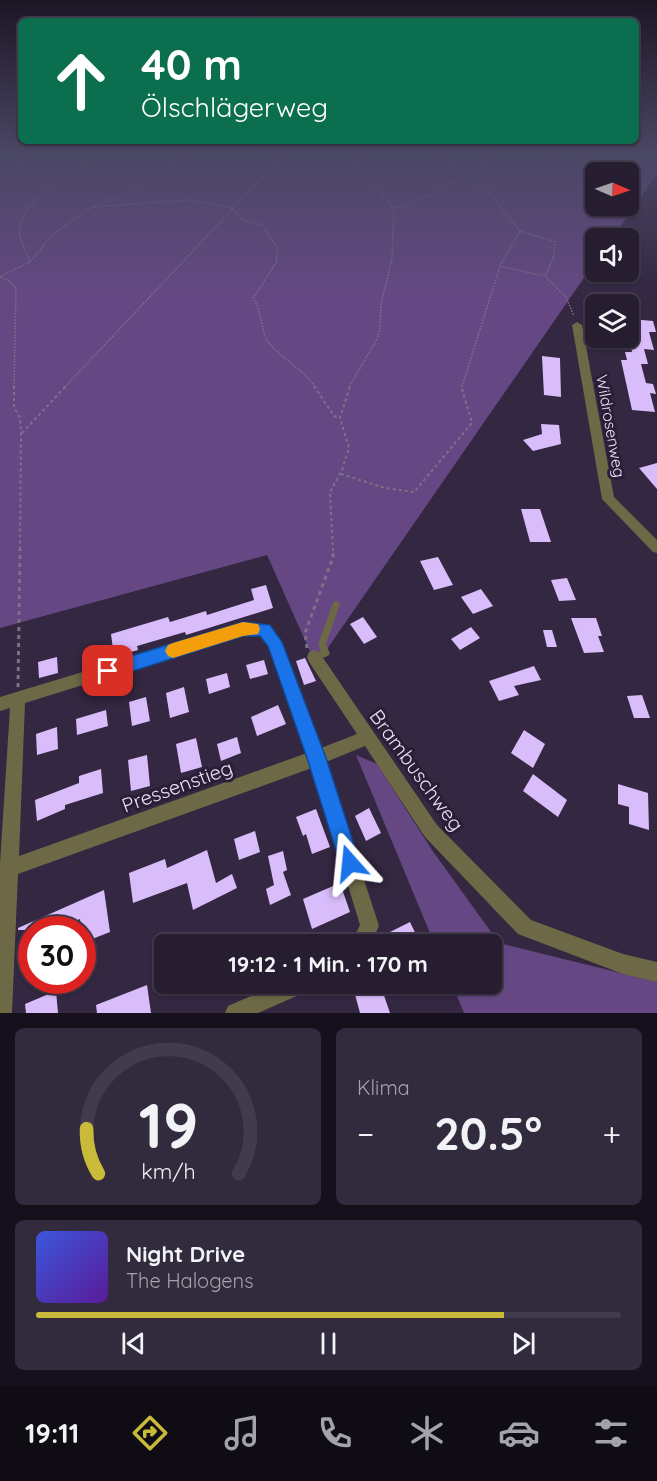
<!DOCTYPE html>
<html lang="de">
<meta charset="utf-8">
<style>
:root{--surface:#261d31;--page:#322a3d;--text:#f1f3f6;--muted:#a4a2ab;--line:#423b4d;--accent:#c9ba3a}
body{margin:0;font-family:Quicksand,sans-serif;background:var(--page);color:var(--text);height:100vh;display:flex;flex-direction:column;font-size:22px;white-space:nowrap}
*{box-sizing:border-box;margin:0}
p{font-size:20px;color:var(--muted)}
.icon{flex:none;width:33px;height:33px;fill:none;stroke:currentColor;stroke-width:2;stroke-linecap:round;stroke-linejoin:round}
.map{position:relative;height:1013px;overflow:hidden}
.details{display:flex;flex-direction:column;gap:15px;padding:15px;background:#15101b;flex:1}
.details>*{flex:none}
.banner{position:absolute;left:18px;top:18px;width:621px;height:126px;border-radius:9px;box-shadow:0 2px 4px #0004,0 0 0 2px var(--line);background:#0b6e4f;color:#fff;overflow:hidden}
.needle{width:39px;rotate:92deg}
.tools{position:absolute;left:585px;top:162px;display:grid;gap:12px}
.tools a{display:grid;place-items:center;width:54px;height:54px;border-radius:9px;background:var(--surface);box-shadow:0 2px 4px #0004,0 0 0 2px var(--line);font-size:30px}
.speed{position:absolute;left:18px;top:916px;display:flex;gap:12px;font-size:30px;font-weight:700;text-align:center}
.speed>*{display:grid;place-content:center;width:78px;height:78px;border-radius:50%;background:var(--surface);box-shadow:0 2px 4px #0004,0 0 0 2px var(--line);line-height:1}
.speed .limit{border:9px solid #d22;background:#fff;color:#111}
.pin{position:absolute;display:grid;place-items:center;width:51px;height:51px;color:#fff;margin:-26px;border-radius:12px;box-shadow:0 3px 9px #0006}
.me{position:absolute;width:66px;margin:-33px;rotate:342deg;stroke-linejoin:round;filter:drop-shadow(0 0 4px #0008)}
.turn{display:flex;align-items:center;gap:21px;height:126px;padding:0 24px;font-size:27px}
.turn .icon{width:78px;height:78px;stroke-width:2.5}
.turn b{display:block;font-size:42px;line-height:51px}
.big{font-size:45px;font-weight:800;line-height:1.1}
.details .widget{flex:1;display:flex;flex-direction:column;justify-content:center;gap:9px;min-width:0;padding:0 21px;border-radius:9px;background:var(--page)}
.details .dial{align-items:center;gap:0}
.dial svg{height:156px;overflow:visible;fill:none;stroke:var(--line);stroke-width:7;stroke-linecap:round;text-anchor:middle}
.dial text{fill:var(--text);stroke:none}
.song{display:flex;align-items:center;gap:18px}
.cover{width:72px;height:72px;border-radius:9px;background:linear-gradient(135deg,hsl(230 70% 55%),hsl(270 70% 35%))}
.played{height:6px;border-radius:3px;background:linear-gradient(90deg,var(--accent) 80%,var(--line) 80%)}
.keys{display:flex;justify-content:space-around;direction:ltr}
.heat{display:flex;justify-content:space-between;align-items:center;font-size:33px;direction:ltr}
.details .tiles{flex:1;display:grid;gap:15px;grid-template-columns:1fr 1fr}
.widget:last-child{grid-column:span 2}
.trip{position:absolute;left:154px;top:934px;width:348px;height:60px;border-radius:9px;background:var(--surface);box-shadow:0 2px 4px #0004,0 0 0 2px var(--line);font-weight:800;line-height:60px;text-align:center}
.dock{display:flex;height:96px;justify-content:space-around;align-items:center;background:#0f0c14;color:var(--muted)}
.dock .icon{width:42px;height:42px}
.dock .on{color:var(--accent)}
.dock b{font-size:27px;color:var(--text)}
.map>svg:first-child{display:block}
.green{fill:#654883;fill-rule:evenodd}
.building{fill:#d9bcfa}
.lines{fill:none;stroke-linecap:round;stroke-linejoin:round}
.path-far2{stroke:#7c7288;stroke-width:1.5;stroke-dasharray:1.5 1.5;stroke-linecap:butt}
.path-far1{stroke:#7c7288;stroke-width:2;stroke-dasharray:3 3;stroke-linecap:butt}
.path{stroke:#7c7288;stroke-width:3;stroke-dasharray:4 4;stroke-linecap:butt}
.service{stroke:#6d6946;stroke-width:7}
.minor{fill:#6d6946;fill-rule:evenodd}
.route{fill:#1a73e8;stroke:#114b97;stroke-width:1.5}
.slow{fill:#f59e0b}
.labels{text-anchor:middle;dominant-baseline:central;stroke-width:6;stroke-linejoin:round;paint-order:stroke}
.street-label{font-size:16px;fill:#e9e2f3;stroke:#2a1d37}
.near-street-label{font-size:20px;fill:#e9e2f3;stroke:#2a1d37}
</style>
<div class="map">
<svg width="657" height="1013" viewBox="0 0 657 1013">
<rect width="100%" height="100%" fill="#332741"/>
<g class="green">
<path d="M0,153H657V174L612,238H596L595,262L316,665L267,555L0,628ZM596,172H628V206H596Z"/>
<polygon points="356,755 377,764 432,850 499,943 657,982 657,1013 464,1013 452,984 492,984 492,945 435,945"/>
</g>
<g class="building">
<polygon points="631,319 653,321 656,332 649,332 654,350 644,349 648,364 641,364 646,383 653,384 656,394 650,393 655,412 632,410 621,360 627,360 625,352 632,352 629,339 636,340"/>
<polygon points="542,356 560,358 561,397 544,395"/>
<polygon points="541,424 559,425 561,444 533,451 523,440 542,434"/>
<polygon points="657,463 657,489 639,468"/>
<polygon points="521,509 540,509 551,542 530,542"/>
<polygon points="438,557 453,585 434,590 420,561"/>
<polygon points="567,578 576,600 559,601 551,580"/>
<polygon points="266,585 273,608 186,635 185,632 137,646 138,650 114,657 111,634 168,617 170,622 206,611 207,615 254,600 251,589"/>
<polygon points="481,589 493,606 473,614 461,597"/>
<polygon points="363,617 377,637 364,644 350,624"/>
<polygon points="571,618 596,618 602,636 598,636 604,652 584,653"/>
<polygon points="471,627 480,638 460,650 451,639"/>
<polygon points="543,630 552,630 557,647 547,647"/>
<polygon points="57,657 58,673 39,678 38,662"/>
<polygon points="305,658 316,681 304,685 296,661"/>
<polygon points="264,660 268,674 250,679 246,665"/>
<polygon points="534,666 541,680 514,686 519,695 499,701 489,681"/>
<polygon points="227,673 230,687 209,694 206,679"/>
<polygon points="184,687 189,712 170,718 166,693"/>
<polygon points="642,695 650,718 634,718 627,696"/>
<polygon points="146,697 150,721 132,726 129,702"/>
<polygon points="278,705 286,724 257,736 251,717"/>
<polygon points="106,710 108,726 77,735 76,719"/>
<polygon points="57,727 58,749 37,755 36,734"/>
<polygon points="524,730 545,744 533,768 511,753"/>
<polygon points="237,737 241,753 221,761 217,744"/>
<polygon points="196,738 202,767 181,773 176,744"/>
<polygon points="147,755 150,786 131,791 128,760"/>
<polygon points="101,769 103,793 65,805 65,809 37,821 35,800 79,783 79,776"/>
<polygon points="533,774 567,800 558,817 523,791"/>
<polygon points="618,784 648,793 649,830 629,824 629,807 618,804"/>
<polygon points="369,808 381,833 366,841 355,816"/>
<polygon points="316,809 330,847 312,854 306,834 303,836 296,817"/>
<polygon points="255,831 260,852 239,860 234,839"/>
<polygon points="207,850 216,883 232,874 237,888 193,910 187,883 133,903 129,873 165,859 167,868"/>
<polygon points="283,851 287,870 283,872 291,895 270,905 266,889 274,885 268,856"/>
<polygon points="340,883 350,912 312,929 303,899"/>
<polygon points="104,890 110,932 82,943 80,919 56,930 18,930 18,928"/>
<polygon points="410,922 421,945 393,945 388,933"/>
<polygon points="215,932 218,945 183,945"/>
<polygon points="359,984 380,984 390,1013 360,1013 353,987"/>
<polygon points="147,985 151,1013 97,1013 96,1005"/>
<polygon points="56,991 58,1013 26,1013 25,1004"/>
</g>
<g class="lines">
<g class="path-far2">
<polyline points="357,153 358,163 394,209"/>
<polyline points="434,153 488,191 520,231 555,242 553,259 545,276 566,297 574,316"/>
<path d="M541,153C559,164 570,162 588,153"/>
<polyline points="0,181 30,153"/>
<path d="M92,207L189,200L232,208L241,219L263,226L278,249L276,263L253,298C263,312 261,334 268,342C282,359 302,368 315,387"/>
<path d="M30,262C26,251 18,239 20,227C25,196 77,168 101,153"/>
<polyline points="500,266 544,276"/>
<polyline points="1,276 30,262 53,234 92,207 128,192 189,153"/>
<polyline points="0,277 10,281 16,289 14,387"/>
<polyline points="65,387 285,153"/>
<polyline points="349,387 377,339 380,328 381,304 392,259 394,209 433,194 442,185 468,176 487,159 502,153"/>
<polyline points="462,387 500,266 520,231"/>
</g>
<g class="path-far1">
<polyline points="14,386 14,407 20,418 21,433 20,551"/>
<polyline points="314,386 334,416 340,418"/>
<polyline points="22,433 66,386"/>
<polyline points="341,474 385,488 414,492 472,423 461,386"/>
<polyline points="333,551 330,492 342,470 349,448 340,418 350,386"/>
</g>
<g class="path">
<polyline points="307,648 305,633 333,557 333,549"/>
<polyline points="18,687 20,549"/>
</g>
<polyline class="service" points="315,657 326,653 322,644 336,605"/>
<g class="minor">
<polygon points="577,322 582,325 614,497 657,540 657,553 653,552 602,499 572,325"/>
<path d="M244,623L269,625L279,637L321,748L357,734L309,662L307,657L309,652L314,650L319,652L437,825L531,920L623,954L657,962V982L623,974L518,934L425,837L365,746L326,762L379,926L370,945H350L360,925L312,768L18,874L12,1013H0V863L10,708L0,711V697ZM244,635H260L268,645L307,753L19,856L25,703Z"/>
<polygon points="278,984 311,984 308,991 258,1013 225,1013 228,1006"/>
</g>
</g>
<linearGradient id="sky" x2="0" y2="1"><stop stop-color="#1c1524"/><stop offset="0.52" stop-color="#4a4765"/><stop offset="1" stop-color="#4a4765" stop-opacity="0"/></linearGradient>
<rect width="657" height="295" fill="url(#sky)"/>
<polygon class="route" points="243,622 270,625 282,642 326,758 360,863 357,870 350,873 343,870 340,863 307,758 268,646 260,636 243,636 108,679 102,677 100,671 102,666 108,663"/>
<polygon class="slow" points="243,622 258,624 260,629 258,634 243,636 173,658 168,656 165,651 168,645 173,643"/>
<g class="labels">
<g class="street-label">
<text transform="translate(611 426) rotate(80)">Wildrosenweg</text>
</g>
<g class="near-street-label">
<text transform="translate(417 770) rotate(54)">Brambuschweg</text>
<text transform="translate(177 786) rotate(-20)">Pressenstieg</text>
</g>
</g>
</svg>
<div class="tools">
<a><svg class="needle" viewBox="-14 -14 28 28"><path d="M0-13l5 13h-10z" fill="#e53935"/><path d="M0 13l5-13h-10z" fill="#a4a2ab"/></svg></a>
<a><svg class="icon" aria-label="sound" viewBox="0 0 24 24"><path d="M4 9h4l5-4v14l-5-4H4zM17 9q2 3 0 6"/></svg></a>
<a><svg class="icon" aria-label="layers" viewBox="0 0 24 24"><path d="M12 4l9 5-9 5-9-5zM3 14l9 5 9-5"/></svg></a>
</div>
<div class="speed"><div class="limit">30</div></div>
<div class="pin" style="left:108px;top:671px;background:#d93025"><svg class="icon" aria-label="arrive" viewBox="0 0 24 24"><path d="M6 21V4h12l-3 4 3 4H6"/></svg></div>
<svg class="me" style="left:350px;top:863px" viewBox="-20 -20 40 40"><path d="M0-17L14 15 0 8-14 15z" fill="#1a73e8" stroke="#fff" stroke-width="4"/></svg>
<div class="trip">19:12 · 1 Min. · 170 m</div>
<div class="banner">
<div class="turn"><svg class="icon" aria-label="ahead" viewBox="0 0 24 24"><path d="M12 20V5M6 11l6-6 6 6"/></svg><div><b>40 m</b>Ölschlägerweg</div></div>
</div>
</div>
<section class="details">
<div class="tiles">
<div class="widget dial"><svg viewBox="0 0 100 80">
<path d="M14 69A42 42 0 1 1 86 69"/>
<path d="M14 69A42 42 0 0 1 8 46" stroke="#c9ba3a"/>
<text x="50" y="56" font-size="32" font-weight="700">19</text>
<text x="50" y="72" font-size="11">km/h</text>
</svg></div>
<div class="widget"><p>Klima</p>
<div class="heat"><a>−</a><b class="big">20.5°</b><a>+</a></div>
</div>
<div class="widget">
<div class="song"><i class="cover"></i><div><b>Night Drive</b><p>The Halogens</p></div></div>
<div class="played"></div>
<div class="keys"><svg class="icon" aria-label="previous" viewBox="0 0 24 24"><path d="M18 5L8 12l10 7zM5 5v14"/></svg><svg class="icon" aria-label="pause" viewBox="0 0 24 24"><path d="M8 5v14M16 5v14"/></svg><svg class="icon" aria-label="next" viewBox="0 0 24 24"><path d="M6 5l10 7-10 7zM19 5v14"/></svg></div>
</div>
</div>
</section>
<nav class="dock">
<b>19:11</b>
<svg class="icon on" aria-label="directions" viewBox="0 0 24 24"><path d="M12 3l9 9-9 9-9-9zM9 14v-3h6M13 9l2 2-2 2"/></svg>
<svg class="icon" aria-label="music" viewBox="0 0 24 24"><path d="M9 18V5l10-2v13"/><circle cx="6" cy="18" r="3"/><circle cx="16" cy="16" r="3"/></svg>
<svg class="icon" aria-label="phone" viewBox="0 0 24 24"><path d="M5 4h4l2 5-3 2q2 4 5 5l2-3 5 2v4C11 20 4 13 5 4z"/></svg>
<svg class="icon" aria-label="climate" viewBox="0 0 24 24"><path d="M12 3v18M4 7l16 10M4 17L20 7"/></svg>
<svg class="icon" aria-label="car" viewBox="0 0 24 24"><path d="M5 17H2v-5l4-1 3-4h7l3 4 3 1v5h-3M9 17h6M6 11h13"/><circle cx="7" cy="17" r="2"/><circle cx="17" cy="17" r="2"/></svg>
<svg class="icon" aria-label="filters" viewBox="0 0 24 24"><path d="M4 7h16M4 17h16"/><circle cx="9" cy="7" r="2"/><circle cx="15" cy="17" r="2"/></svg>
</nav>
